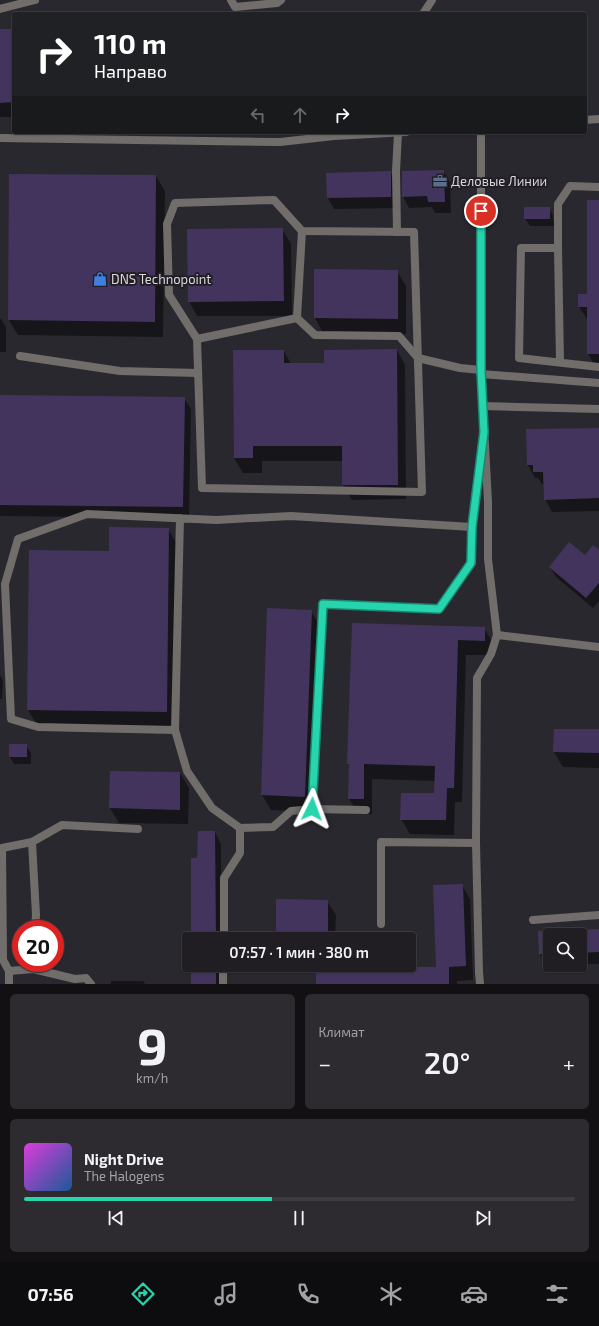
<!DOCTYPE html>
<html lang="ru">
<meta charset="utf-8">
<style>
:root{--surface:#201e23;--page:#2d2b30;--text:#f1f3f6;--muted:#a2a2a6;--line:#3d3c41;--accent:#26d5ae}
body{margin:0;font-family:"Exo 2",sans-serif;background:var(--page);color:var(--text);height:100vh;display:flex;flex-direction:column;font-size:15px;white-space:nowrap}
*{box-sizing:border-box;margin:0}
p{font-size:13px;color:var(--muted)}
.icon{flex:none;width:22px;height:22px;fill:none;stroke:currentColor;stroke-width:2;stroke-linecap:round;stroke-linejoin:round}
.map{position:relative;height:984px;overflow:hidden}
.panel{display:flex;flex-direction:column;gap:10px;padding:10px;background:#121013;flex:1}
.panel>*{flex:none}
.banner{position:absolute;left:12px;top:12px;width:575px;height:122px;border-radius:4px;box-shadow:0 1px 3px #0004,0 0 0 1px var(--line);background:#202124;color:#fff;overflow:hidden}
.buttons{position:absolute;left:543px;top:928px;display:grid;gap:8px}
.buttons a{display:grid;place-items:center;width:44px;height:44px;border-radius:4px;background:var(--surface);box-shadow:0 1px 3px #0004,0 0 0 1px var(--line);font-size:20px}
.speed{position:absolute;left:12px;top:920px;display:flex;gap:8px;font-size:20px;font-weight:700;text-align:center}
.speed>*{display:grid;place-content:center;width:52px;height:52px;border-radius:50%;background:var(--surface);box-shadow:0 1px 3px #0004,0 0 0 1px var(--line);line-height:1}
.speed .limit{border:6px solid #d22;background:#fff;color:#111}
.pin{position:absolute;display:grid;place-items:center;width:34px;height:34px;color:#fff;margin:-17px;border:2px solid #fff;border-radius:50%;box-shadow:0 1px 4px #0007}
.me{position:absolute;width:44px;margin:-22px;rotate:3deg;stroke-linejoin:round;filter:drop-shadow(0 0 3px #0008)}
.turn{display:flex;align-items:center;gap:14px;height:84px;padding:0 16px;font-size:18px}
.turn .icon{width:52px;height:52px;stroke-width:2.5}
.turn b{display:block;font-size:28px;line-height:34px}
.lanes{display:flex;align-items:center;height:38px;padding:0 16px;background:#0003;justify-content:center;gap:20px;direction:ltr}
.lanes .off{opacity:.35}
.big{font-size:30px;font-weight:600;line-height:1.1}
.panel .card{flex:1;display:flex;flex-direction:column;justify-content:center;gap:6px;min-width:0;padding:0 14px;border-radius:6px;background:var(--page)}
.panel .dial{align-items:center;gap:0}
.dial b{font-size:52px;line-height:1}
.song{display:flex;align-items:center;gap:12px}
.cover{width:48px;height:48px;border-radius:6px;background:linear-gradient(135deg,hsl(300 70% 55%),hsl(210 70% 35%))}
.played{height:4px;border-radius:2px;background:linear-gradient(90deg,var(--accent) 45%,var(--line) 45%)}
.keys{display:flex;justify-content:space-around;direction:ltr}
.heat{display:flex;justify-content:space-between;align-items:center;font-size:22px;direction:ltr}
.panel .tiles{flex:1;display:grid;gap:10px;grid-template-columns:1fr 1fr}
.card:last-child{grid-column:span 2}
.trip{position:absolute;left:182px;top:932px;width:234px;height:40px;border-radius:4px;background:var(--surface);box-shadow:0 1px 3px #0004,0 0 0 1px var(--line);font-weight:600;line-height:40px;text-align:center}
.dock{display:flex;height:64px;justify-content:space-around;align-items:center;background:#0d0c0e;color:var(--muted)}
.dock .icon{width:28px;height:28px}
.dock .current{color:var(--accent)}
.dock b{font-size:18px;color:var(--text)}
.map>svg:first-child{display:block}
.shadow{fill:#0007}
.building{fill:#43345d}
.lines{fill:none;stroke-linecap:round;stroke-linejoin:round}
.service{stroke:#716d6b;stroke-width:8}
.minor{stroke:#716d6b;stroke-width:8}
.tertiary{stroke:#716d6b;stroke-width:8}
.route-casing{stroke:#198a71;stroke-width:10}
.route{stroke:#26d5ae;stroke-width:7}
.labels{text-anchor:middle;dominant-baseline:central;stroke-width:4;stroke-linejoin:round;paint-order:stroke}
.poi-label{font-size:13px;fill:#d9d7dc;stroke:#211f25;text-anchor:start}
</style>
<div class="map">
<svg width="599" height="984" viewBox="0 0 599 984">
<rect width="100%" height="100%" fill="#2a282f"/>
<g class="shadow">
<rect x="0" y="30" width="14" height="87"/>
<polygon points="444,171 450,183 451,213 435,213 432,207 409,208 403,196"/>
<polygon points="390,172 397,184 397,208 334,209 328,198"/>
<polygon points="10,175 156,176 165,191 163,337 18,335 9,320"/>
<polygon points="599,201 599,367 596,367 588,354 588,319 587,319 579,307 588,295"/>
<polygon points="549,208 553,215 554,226 530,226 525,219"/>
<polygon points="282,229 291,244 292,316 197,316 189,301"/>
<polygon points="397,271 406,286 406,334 323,333 315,318"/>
<polygon points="0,319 1,319 6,327 6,352 0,352"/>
<polygon points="397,350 405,365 406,499 352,500 343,485 343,461 262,461 262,473 243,473 234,458 284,351 291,364 325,364"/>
<polygon points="0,396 184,398 191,409 189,518 0,516"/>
<polygon points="599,428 599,511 552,512 545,499 544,484 542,484 538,478 535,478 528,465 527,430"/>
<polygon points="168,529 177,544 175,727 37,725 28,710 110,552"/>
<polygon points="599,551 599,601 593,608 556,577 550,567"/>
<polygon points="268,609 311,611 320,626 314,812 271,810 262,795"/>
<polygon points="353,624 484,628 493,643 493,655 466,655 462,802 455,802 454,835 410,834 401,819 435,794 435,781 372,779 372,814 358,813 349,799 350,767 348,764"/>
<polygon points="0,675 3,680 2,699 0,699"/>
<polygon points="599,730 599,768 563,767 554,752"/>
<polygon points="26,746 31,753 31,764 14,764 10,757"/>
<polygon points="111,772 180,773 189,788 188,824 119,823 110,808"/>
<polygon points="215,832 221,844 221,939 192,939"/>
<polygon points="462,885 470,899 473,980 457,981 457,984 317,984 317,973 285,972 281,965 335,965 335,968 437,968"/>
<polygon points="327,901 336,915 335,939 277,939"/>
<polygon points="599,930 599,964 580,964 580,935 550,935 550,965 553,965 546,965 540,954 539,932"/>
<rect x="192" y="965" width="29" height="19"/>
<polygon points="111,981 143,981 145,984 111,984"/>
</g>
<g class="building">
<polygon points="0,29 14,29 14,102 0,103"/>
<polygon points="444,170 445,202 428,202 427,196 402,197 402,171"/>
<polygon points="391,171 391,197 327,198 326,173"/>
<polygon points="9,174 156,175 155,322 8,320"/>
<polygon points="587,200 599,200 599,354 587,354 587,307 578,307 578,294 587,294"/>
<rect x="524" y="207" width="26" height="12"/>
<polygon points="283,228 284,301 188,302 187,229"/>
<polygon points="314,269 398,270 398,319 314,318"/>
<polygon points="397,349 398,485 342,485 342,446 253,446 253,458 234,458 233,350 284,350 284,363 324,363 324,350"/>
<polygon points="0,395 185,397 183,507 0,505"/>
<polygon points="599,428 599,498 544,500 543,472 533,472 533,465 527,465 526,429"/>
<polygon points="109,527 169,528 167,712 27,710 29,550 109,551"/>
<polygon points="569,542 585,555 593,545 599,550 599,583 586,598 549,567"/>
<polygon points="267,608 312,610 305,797 261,795"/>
<polygon points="352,623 485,627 485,641 458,640 454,788 447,788 446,820 400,820 401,793 434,793 435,766 364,764 364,799 348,799 349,764 347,764"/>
<polygon points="554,729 599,729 599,753 553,752"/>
<rect x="9" y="744" width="18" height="13"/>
<polygon points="110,771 180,772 180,810 109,808"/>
<polygon points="198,831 215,831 216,939 191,939 191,858 197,858"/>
<polygon points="463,884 466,966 449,967 449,984 316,984 316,967 436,967 433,885"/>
<polygon points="276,899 328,900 328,939 276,939"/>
<polygon points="599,929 599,952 580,953 580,930"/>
<polygon points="550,930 550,954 539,954 538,931"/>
<rect x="191" y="965" width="25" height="19"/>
</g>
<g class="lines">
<g class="service">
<polyline points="231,0 235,7 277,3 281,0"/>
<polyline points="0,9 35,0"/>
<polygon points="274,200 302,231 414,232 422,492 202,488 197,339 169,295 167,224 175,203"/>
<polyline points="397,232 396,171 398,133"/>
<polyline points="558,248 558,204 570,186 599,187"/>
<polyline points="297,318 302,231"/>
<polyline points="197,339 297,318 315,335 399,336 418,358 460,368 481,370"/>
<polyline points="20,356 120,371 198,373"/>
<polyline points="560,362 558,248 521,248 519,358 599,367"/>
<polyline points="481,374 599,383"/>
<polyline points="483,406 599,409"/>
<polyline points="180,518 175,730 38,727 11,719 5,584 18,539 87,514 216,520 291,516 472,527"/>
<polyline points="497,635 599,647"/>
<polyline points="175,730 187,771 212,808 240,828 273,827 291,811 312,809 323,604 439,609 471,563 472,527 483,443"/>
<polyline points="312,809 366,810"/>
<polyline points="533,920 599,915"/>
<polyline points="381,924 381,842 476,843"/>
<polyline points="35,929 36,915 32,842 62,825 138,829"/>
<polyline points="224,939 224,878 240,853 240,828"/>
<polyline points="9,971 3,960 2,848 32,842"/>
<polyline points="479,972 476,843 477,678 491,654 497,635 488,559 488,502"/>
<polyline points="9,984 9,971 33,969 75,979 86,978 91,984"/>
<polyline points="223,984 223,965"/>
</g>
<g class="minor">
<polyline points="423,14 432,0"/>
<polyline points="481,132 481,370 488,502"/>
<polyline points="479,972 480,984"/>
</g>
<g class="tertiary">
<polyline points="585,120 599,119"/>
<polyline points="0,138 280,142 334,136 406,132"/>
</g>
</g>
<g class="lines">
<defs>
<polyline id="route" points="312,809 323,604 439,609 471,563 472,527 484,432 481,370 481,211"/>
</defs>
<use href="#route" class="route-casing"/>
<use href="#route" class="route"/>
</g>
<defs>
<symbol id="office-bare" viewBox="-9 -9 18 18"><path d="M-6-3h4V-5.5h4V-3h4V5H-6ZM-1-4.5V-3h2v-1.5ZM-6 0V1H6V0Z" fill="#5c6f8a" stroke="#211f25" stroke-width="2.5" paint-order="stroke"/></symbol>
<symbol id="shop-bare" viewBox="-9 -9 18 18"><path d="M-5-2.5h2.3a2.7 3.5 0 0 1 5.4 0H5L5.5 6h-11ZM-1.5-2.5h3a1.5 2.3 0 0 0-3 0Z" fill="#3f7fe0" stroke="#211f25" stroke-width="2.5" paint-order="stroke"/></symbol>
</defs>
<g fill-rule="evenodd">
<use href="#office-bare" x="430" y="171" width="20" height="20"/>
<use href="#shop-bare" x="90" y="269" width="20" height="20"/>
</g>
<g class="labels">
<g class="poi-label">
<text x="451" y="181">Деловые Линии</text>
<text x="111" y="279">DNS Technopoint</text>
</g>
</g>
</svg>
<div class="buttons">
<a><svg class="icon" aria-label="search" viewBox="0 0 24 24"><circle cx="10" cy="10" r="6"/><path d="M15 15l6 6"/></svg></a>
</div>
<div class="speed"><div class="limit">20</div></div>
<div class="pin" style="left:481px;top:211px;background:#d93025"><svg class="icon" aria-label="arrive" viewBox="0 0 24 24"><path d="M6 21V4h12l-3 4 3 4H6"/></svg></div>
<svg class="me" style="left:312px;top:809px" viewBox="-20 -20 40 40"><path d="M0-17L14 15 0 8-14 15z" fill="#26d5ae" stroke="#fff" stroke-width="4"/></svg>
<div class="trip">07:57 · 1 мин · 380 m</div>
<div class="banner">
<div class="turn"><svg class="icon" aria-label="right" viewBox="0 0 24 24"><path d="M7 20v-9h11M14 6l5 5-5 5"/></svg><div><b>110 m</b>Направо</div></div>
<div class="lanes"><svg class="icon off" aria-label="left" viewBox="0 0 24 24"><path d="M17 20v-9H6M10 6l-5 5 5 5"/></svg><svg class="icon off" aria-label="ahead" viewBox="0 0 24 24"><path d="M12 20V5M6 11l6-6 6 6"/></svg><svg class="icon" aria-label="right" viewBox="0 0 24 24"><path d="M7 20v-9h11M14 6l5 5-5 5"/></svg></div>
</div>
</div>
<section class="panel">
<div class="tiles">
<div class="card dial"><b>9</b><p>km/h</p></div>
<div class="card"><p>Климат</p>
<div class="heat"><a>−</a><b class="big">20°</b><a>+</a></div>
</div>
<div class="card">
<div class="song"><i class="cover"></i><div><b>Night Drive</b><p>The Halogens</p></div></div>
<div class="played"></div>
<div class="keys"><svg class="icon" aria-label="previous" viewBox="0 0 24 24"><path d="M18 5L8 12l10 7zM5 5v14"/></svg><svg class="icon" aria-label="pause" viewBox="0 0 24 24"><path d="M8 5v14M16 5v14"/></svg><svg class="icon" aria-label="next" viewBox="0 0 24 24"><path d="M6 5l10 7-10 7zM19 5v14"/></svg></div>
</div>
</div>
</section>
<nav class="dock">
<b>07:56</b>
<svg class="icon current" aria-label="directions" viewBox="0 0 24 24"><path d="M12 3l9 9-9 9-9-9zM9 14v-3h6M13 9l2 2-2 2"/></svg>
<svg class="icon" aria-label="music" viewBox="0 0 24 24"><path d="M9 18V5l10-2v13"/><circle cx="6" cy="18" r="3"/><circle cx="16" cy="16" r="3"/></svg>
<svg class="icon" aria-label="phone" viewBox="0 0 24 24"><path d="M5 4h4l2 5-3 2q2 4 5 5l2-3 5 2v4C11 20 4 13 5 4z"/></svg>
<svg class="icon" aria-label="climate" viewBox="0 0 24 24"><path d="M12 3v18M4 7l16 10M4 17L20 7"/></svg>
<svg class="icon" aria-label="car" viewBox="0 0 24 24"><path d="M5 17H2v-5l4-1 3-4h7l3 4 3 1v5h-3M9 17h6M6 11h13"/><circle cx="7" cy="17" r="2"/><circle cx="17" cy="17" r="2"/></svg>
<svg class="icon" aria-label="filters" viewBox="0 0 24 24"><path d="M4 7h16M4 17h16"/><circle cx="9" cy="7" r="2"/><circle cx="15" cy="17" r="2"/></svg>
</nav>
